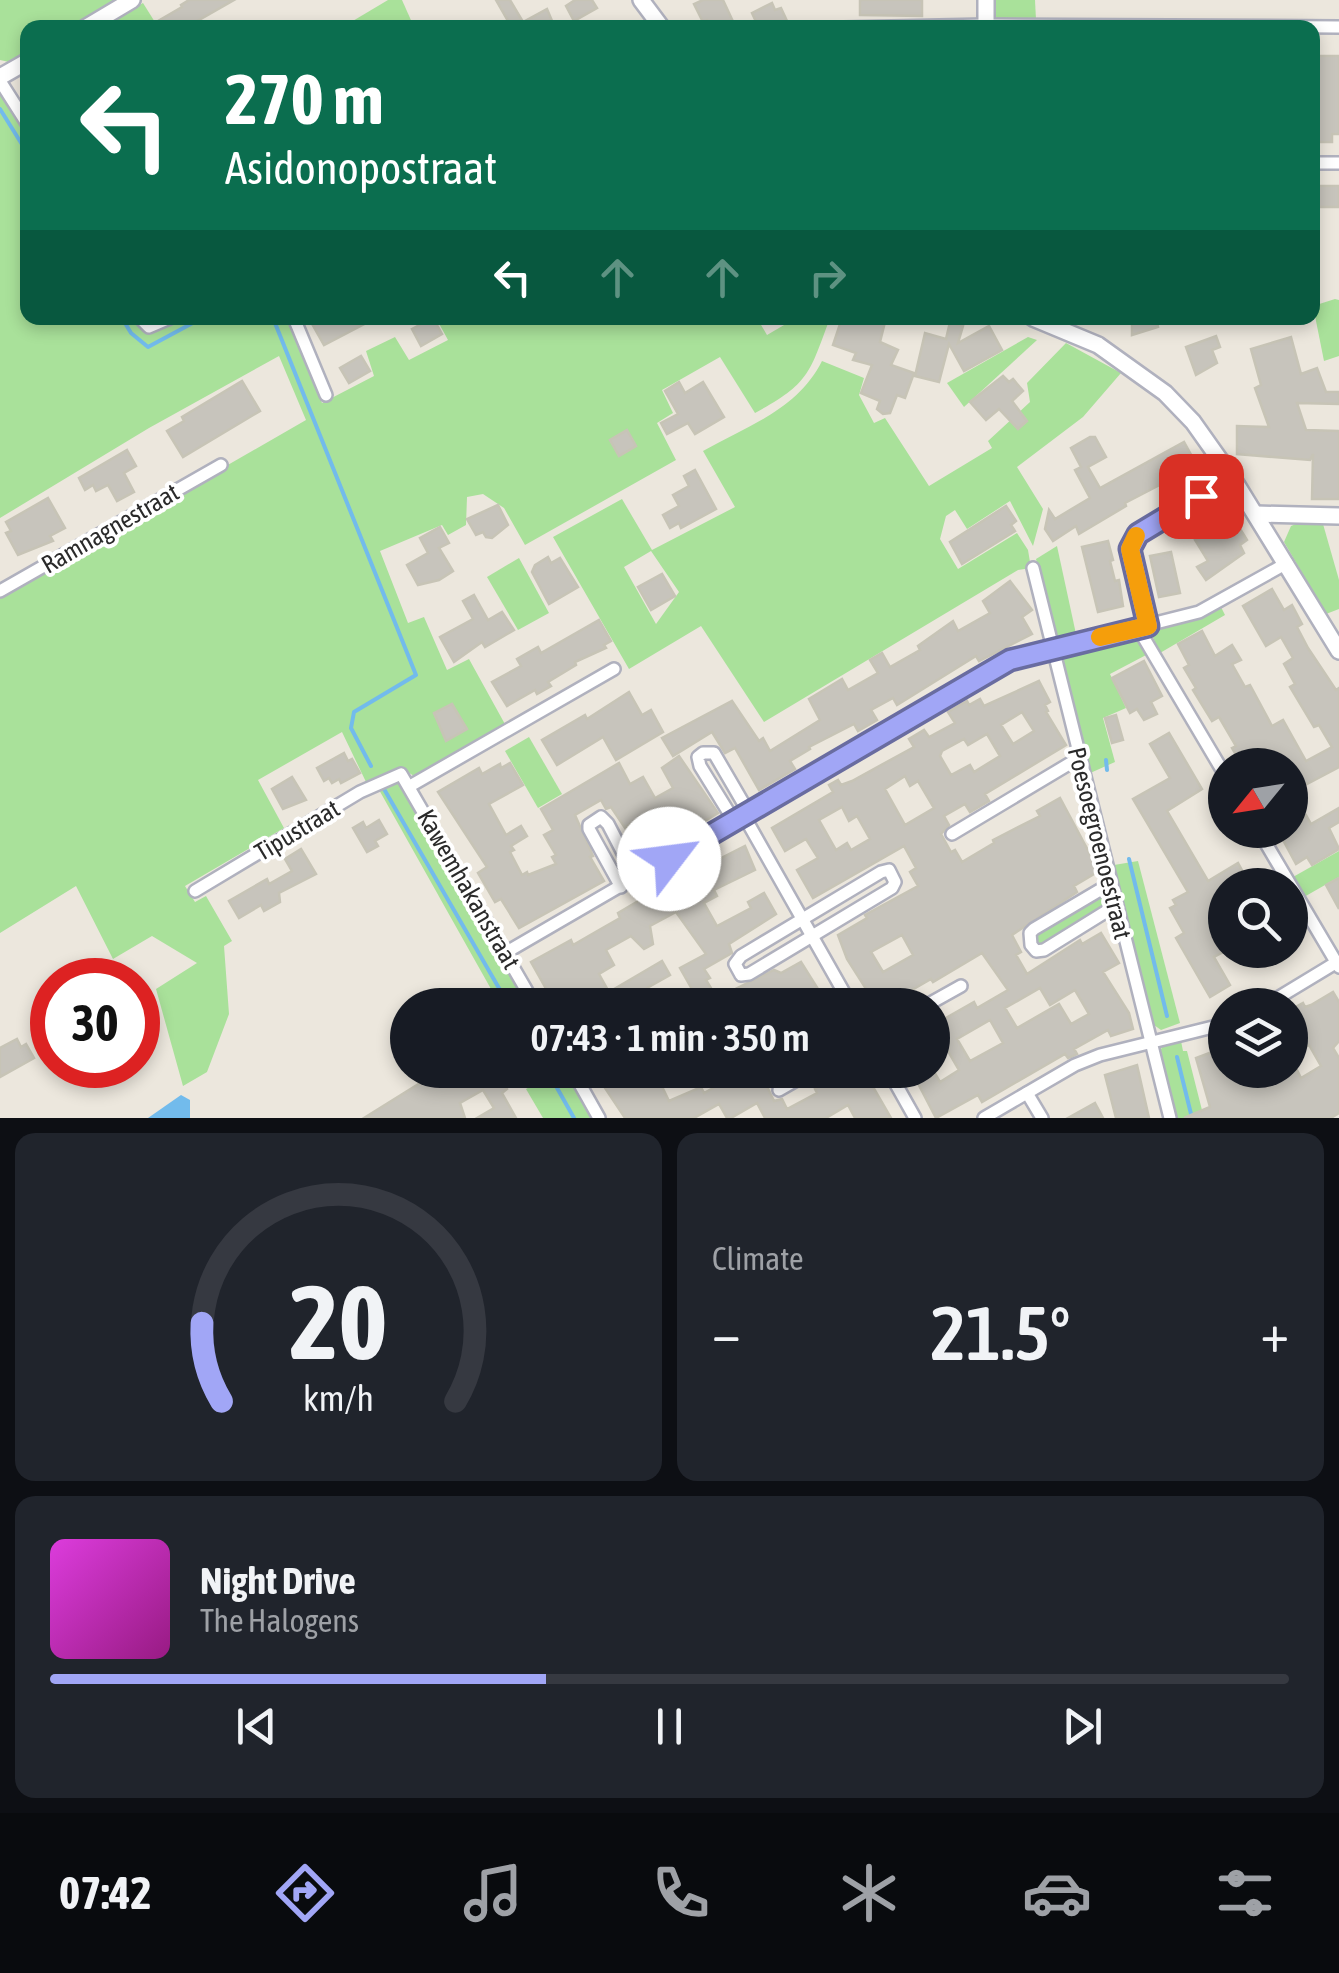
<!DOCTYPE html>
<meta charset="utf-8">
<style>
:root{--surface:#171b24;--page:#20242c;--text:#f1f3f6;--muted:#9ea1a6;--line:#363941;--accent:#a1a6f6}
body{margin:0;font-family:"Asap Condensed",sans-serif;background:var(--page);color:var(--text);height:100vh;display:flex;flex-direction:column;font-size:38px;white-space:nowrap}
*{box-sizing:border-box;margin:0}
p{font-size:32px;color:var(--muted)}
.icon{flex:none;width:55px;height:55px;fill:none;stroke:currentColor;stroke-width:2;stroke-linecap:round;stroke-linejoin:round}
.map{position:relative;height:1118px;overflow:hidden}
.drawer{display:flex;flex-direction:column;gap:15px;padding:15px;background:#0d0f14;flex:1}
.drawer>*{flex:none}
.guide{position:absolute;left:20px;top:20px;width:1300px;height:305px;border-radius:20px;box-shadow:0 5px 15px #0003;background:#0b6e4f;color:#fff;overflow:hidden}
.needle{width:65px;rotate:240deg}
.fabs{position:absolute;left:1208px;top:748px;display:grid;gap:20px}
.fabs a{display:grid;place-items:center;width:100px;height:100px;border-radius:50%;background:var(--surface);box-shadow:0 5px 15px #0003;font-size:50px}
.speed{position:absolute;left:30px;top:958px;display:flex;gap:20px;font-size:50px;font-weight:700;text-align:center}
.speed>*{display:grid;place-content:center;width:130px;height:130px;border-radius:50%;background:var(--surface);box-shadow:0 5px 15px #0003;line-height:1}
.speed .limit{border:15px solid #d22;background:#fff;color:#111}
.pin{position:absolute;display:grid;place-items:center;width:85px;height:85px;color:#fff;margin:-42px;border-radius:20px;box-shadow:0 5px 15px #0006}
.me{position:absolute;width:110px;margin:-55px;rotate:60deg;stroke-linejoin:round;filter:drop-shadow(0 0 8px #0008)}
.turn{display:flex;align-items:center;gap:35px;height:210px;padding:0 40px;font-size:45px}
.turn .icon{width:130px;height:130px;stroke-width:2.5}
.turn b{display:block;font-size:70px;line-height:85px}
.lanes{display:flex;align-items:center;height:95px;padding:0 40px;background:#0003;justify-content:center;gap:50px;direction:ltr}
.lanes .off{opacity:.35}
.big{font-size:75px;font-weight:600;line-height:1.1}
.drawer .widget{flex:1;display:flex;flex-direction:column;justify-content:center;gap:15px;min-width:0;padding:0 35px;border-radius:20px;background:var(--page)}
.drawer .dial{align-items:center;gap:0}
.dial svg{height:260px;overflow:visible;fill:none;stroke:var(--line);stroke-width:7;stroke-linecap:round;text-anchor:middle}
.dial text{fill:var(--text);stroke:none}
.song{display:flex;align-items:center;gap:30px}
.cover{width:120px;height:120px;border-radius:15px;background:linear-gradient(135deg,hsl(300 70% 55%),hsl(310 70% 35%))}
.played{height:10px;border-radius:5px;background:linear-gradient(90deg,var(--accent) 40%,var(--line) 40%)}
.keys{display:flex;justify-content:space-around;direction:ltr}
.heat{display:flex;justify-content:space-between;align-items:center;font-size:55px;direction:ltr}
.drawer .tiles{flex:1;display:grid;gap:15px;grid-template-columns:1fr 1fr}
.widget:last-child{grid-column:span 2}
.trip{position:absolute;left:390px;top:988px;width:560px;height:100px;border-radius:50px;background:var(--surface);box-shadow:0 5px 15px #0003;font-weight:600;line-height:100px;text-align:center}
.menu{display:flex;height:160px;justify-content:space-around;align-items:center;background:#090b0e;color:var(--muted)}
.menu .icon{width:70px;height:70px}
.menu .selected{color:var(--accent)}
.menu b{font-size:45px;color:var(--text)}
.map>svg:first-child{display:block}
.green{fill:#a9e19a;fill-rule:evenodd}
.water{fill:#72bbec}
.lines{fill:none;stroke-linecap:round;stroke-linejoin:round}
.stream{stroke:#72bbec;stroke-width:4}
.building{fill:#c7c4bc;stroke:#c7c4b6;stroke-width:2.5;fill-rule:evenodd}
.street-casing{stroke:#b0b1be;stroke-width:16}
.secondary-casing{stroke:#b0b1be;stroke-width:20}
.street{stroke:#fff;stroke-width:11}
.secondary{stroke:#fff;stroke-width:15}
.route-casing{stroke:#696ca0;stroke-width:25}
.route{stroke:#a1a6f6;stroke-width:18}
.slow{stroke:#f59e0b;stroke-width:18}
.labels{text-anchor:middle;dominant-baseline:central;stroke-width:8;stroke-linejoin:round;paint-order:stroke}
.street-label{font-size:25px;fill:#2a2a2a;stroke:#fff}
</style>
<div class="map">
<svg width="1339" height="1118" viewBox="0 0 1339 1118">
<rect width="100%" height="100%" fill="#ece7dd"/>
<g class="green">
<polygon points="0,0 119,0 71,27 28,28 27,52 9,62 0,60"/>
<polygon points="388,0 402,0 414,27 341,28"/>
<polygon points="991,0 1035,0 1036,20 998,19 992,12"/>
<polygon points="143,3 158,27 120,27 115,19"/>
<path d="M0,89L27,133L28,318H135L148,332L177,318H287L322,403L374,376L366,351L395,337L409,360L448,340L436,318H757L767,335L796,318H830C809,374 810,383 755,413L720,357L662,390L673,413L657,423L676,460L525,545L504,508L483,494L467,497L466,525L448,535L442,525L380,551L408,623L424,617L447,670L469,659L506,726L417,778L400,767L367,784L342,732L258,780L284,828L185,886L195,902L206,896L232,941L224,946L229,1014L207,1072L183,1086L156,989L197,963L152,936L113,959L76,886L0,933V596L306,420L279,356L149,428L0,518Z"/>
<polygon points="1335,299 1339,300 1339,356 1324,361 1313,306"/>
<polygon points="1028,337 1037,340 964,407 947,383"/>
<path d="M1066,343L1121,373L1083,417L1017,467L1043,509L1033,546L1010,501L967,529L955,510L946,516L940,539L958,569L1017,533L1028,550L1031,568L1018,570L764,722L701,626L629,669L553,537L622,499L652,550L735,507L703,451C748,426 798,409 822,361L864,378L859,395L874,423L885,418L929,486L992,448L988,441L1030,402L1027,383ZM651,551L679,592L656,624L624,567Z"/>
<polygon points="1296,524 1323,524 1339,580 1339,609 1326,614 1284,542 1291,526"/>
<polygon points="1057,546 1076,634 1059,638 1053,631 1036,559"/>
<polygon points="519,558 549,613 518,630 487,577"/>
<polygon points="1221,607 1225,615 1160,653 1150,631 1203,616"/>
<polygon points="1136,634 1148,654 1110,674 1126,708 1103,718 1115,762 1088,774 1062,655 1070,649"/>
<polygon points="529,737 562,794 538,808 505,751"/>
<polygon points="396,780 401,781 521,993 510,1005 500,1005 378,788"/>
<polygon points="1339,851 1339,877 1304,897 1293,877"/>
<polygon points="1138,861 1180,1023 1161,1030 1154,1025 1114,865"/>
<polygon points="1101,893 1108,900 1099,914 1042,945 1035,942 1033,935"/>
<polygon points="1181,1041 1183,1051 1187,1051 1204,1118 1175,1118 1159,1052 1163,1046"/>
<polygon points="558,1070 565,1070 593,1118 543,1118 526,1089"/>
</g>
<polygon class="water" points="181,1095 190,1100 190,1118 148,1118"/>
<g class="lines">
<g class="stream">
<polyline points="0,109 28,154"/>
<polyline points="122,318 131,333 148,347 202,318"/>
<polyline points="273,318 416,675 354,712 351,728 371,766"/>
<polyline points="1106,760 1107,770"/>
<polyline points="384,789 507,1002"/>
<polyline points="1129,859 1167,1016"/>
<polyline points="1177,1057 1192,1118"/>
<polyline points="552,1079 574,1118"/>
</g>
</g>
<g class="building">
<polygon points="189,0 234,0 185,28 146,28 182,7 181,5"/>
<polygon points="496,0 510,0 523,22 547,9 555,28 512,28"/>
<polygon points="575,0 592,0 597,8 574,21 566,6"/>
<polygon points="703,0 723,0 736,28 715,28 707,20 703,22 694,4"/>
<polygon points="860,0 922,0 922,16 860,15"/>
<polygon points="772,3 775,10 781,8 787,21 774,28 759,28 752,13"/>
<polygon points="1312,56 1339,56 1339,134 1332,134 1332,142 1312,142"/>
<rect x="1312" y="186" width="27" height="21"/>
<polygon points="318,318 376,318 324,345 311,322"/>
<polygon points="433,318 442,334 421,346 412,329"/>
<polygon points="842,318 886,318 880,342 898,350 891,365 914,373 905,398 897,395 890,413 883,414 877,409 880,401 861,393 872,365 853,360 856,353 833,345"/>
<polygon points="1132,318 1156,318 1158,327 1132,335"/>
<polygon points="950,322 963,326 958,343 989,326 1002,350 964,371 949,344 939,382 915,376 925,333 946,339"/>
<polygon points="1216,336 1220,347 1212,350 1217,363 1196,375 1186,347"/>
<polygon points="1291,337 1301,374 1317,368 1326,392 1339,392 1339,404 1297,403 1306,430 1339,431 1339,499 1312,499 1313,454 1310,460 1237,454 1237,426 1269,427 1255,388 1261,385 1251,349"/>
<polygon points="361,356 370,371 349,383 340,368"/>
<polygon points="1003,376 1009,382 1013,379 1023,391 1012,401 1027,421 1018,429 999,409 986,420 970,402"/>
<polygon points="242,381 260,411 183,457 167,431 184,421 182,417"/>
<polygon points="679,382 685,393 703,382 724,417 695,434 688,423 667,434 661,423 678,414 665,391"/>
<polygon points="627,430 636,446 619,456 610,440"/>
<polygon points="1090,437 1095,437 1106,457 1088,467 1100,488 1184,442 1200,471 1179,483 1175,477 1125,503 1126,506 1079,534 1076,526 1053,541 1045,529 1049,510 1055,519 1090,498 1075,470 1081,467 1071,448"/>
<polygon points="127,450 136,466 124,473 134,492 117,501 108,485 96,491 93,485 85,490 79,478"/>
<polygon points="695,470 716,509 681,528 679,523 670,528 663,515 679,506 673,495 689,486 684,476"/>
<polygon points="48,498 65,528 50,536 53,541 18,555 6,533 11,531 6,522"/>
<polygon points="498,505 508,525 492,538 486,537 483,532 476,535 467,519"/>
<polygon points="1006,506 1016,521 1011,525 1015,531 962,564 950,542"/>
<polygon points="1232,516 1247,540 1240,545 1244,553 1206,580 1197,567 1208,561 1195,540"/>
<polygon points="440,527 449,543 439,548 453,571 439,580 418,585 407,565 428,553 420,538"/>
<polygon points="1108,541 1113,560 1110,561 1115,581 1119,580 1123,606 1098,612 1082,547"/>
<polygon points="1171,552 1180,593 1159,597 1150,556"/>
<polygon points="548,557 551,563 560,558 578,587 549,604 532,572 535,565"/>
<polygon points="662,574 675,596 651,610 638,587"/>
<polygon points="1010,581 1032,610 1022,617 1032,634 979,661 976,656 897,705 893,698 871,710 877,720 858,731 854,724 809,747 810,749 790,761 795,769 759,790 735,748 725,753 712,732 673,756 662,738 732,701 759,741 763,738 770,751 820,720 809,699 842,679 848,690 878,673 870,660 882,653 890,667 920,650 918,646 953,621 958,631 990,613 983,601"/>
<polygon points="1272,589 1284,610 1292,605 1302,624 1297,627 1308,648 1336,690 1339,688 1339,767 1290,793 1290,765 1242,765 1232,748 1236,746 1219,717 1212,721 1193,690 1196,688 1184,668 1189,665 1178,644 1202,631 1215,656 1232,645 1241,660 1232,664 1245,687 1250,685 1272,726 1283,720 1306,761 1332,747 1319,725 1314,727 1290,687 1295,684 1284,664 1293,658 1281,637 1266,646 1243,606"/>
<polygon points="474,595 488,620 502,612 514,630 485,647 482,642 454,662 440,637 473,619 463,601"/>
<polygon points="599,620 611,641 604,645 606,648 575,662 576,665 548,682 551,686 537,694 535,690 507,706 492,682 521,666 517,659 538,647 541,653"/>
<polygon points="1144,661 1162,696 1151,702 1157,714 1144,720 1137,709 1130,713 1112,678"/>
<path d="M1039,681L1050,702L1045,705L1048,711L1046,712L1066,745L985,794L989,801L970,812L965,804L944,816L949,825L941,834L951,852L955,850L962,862L994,843L993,840L1040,816L1037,811L1060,798L1099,871L1074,886L1077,892L1012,935L1021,952L1016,955L1027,974L1080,940L1082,944L1101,933L1119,963L1103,972L1129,1013L1133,1029L1111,1036L1108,1030L1074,1049L1077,1054L1073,1056L1068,1058L1065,1054L982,1102L978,1095L936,1118L911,1070H933L940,1082L959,1070L948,1051L940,1056L932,1043V1018L941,1014L944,1019L974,1002L977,1008L1008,990L982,953L933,982L931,979L905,994L904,991L885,1002L883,998L875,1003L847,959L838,935L867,918L865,915L918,886L910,872L916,868L904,846L813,898L797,870L818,858L806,839L785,851L772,828L833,792L829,785L838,780L841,785L852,781L914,747L909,739L924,730L929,737L955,723L948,712L967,701L969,705L980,699L984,706ZM1022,712L1034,731L1013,744L1001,725ZM987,734L1000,756L974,772L970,765L951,775L940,756L942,751L964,739L968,745ZM905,776L910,786L918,781L934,808L905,825L885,789ZM842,807L849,821L857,816L870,839L851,850L847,843L836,850L819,820ZM902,935L913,955L883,972L871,952ZM1040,988L1050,1005L1075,990L1089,1014L1071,1024L1059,1004L1017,1028L1005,1008ZM990,1020L1003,1043L970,1061L957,1039Z"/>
<polygon points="629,692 642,715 651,710 663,732 616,760 603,737 557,765 542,740 585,715 587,719"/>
<polygon points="452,704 467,729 446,741 434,713"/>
<polygon points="1116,715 1123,740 1112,743 1105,718"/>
<polygon points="1169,733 1202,789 1167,811 1208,881 1238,863 1250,885 1225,885 1225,951 1214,957 1230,985 1210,997 1176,938 1184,933 1170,908 1176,905 1173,900 1188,892 1133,799 1170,778 1150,744"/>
<polygon points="344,753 348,761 352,759 360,773 341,783 339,779 332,783 329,778 324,781 317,768"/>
<polygon points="679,756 718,813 693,828 690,823 664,838 667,843 652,851 646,841 642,843 630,824 625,828 611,807 606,809 601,800 575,815 593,856 590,857 604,881 519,928 501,899 495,902 478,873 487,867 438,792 479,768 482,774 500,764 501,768 510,763 523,785 489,804 506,835 521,826 527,836 511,846 514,850 510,852 522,875 527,872 528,875 556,864 552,857 556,855 544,835 553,830 541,809 619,763 630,784 643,777 655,798 673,788 662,768"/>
<polygon points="292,777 306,800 283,809 272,789"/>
<polygon points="1290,797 1302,818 1306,815 1311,824 1339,808 1339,822 1329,828 1339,849 1312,865 1307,857 1296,864 1282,838 1290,834"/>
<polygon points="379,820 387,834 375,841 378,846 367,852 353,828 363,822 366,828"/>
<polygon points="745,846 755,870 714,890 717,896 704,903 717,926 751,908 748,902 764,893 776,914 729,944 732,953 704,969 710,978 706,980 717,998 774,970 781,973 801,962 828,1005 701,1005 680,968 706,954 676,912 650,926 653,944 644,949 631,936 606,950 614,965 599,974 609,992 662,961 670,975 647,988 649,996 634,1005 560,1005 557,999 553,1001 531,962 571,940 573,945 599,930 620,918 618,913 657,890 663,900 688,886 686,883 691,880 688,875"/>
<polygon points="301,849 316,874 279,893 280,902 264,911 261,905 239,918 229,901 267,879 269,884 292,871 285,859"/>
<polygon points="1339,878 1339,909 1326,885"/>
<polygon points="1333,992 1339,1002 1339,1041 1333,1048 1339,1058 1339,1113 1331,1118 1184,1118 1210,1107 1196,1058 1225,1047 1225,1070 1297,1070 1301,1078 1321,1066 1309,1045 1290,1056 1290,1010 1303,1003 1305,1007 1311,1005"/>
<polygon points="17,1039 21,1047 26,1044 34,1058 0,1077 0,1048"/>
<polygon points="1137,1065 1149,1118 1116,1118 1105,1075"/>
<polygon points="441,1070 496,1070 507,1089 502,1093 516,1118 477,1118 494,1108 483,1090 460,1103 465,1118 364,1118"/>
<polygon points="614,1070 654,1070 669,1101 701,1087 704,1093 735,1076 738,1082 759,1070 774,1101 782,1099 787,1109 817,1093 815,1089 831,1080 834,1084 841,1080 843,1085 865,1073 891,1118 855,1118 848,1105 826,1118 765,1118 757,1103 731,1118 727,1118 719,1104 694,1118 625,1118 599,1079"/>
<polygon points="1095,1103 1103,1118 1068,1118"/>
</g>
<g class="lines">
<defs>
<g id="street">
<polyline points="844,28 986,25 1339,27"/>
<polyline points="0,81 28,125"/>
<polyline points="1312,163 1339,163"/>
<polyline points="140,318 149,327 170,318"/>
<polyline points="294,318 326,395"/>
<polyline points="1033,568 1170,1118"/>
<polyline points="0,591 221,465"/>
<polyline points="1147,626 1131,549 1132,541 1232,477"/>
<polyline points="1138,628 1225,775"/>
<polyline points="410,786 614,669"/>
<polyline points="744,816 851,1005"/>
<polyline points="734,821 700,766 698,757 703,753 714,753 749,813"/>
<polyline points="1258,830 1339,967"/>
<polyline points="952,834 1079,758"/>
<polygon points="889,870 895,882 892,888 749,974 741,975 735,964 741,956 881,872"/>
<polyline points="1110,884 1034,929 1030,933 1031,945 1036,951 1044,950 1115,906"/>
<polyline points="621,887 589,829 589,825 601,817 608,824 636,878"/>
<polyline points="195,891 360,792 401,774 535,1005"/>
<polyline points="505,953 1009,660 1199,612 1287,563"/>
<polyline points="927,1005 961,986"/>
<polyline points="1266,1005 1337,962"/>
<polyline points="572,1070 599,1118"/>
<polyline points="888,1070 915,1118"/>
<polyline points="779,1090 814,1070"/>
<polyline points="1027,1093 1042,1118"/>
<polyline points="984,1118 1075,1065 1100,1055 1225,1024"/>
</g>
<g id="secondary">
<polyline points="641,0 662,28"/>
<polyline points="986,0 986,28"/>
<polyline points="85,28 132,0"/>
<polyline points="0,77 28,61"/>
<polyline points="1033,318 1098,345 1165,393 1193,422 1232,477 1339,651"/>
<polyline points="1256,514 1339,516"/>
</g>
</defs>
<use href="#street" class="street-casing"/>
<use href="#secondary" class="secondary-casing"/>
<use href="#street" class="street"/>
<use href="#secondary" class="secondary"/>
</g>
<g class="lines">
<defs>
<polyline id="route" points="669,859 1010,660 1148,626 1130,549 1138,534 1201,496"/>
</defs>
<use href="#route" class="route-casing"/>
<use href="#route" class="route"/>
<polyline class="slow" points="1100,637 1148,626 1130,549 1136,536"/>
</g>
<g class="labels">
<g class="street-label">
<text transform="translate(110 528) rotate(-30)">Ramnagnestraat</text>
<text transform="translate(297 830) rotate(-31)">Tipustraat</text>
<text transform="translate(1100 843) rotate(76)">Poesoegroenoestraat</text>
<text transform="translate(469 889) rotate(60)">Kawemhakanstraat</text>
</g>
</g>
</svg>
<div class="fabs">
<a><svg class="needle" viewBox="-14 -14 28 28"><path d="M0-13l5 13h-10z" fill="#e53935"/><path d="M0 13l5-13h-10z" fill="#9ea1a6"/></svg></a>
<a><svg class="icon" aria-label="search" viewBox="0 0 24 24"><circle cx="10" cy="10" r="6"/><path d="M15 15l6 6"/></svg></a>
<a><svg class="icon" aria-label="layers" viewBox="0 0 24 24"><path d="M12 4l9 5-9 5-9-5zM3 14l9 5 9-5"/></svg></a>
</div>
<div class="speed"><div class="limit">30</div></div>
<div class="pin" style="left:1201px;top:496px;background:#d93025"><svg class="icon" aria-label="arrive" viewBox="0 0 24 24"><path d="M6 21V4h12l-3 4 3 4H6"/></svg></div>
<svg class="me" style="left:669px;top:859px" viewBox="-20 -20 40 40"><circle r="19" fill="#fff"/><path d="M0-13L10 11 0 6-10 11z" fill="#a1a6f6"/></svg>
<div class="trip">07:43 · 1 min · 350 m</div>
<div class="guide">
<div class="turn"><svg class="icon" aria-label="left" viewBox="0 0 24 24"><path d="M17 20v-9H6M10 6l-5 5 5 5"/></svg><div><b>270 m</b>Asidonopostraat</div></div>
<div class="lanes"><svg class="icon" aria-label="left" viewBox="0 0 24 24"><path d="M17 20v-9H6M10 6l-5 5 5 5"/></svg><svg class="icon off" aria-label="ahead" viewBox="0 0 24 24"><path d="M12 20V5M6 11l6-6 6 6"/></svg><svg class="icon off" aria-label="ahead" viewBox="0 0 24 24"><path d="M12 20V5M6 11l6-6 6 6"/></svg><svg class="icon off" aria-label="right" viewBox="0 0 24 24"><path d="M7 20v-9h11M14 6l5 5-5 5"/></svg></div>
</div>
</div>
<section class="drawer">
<div class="tiles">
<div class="widget dial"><svg viewBox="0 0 100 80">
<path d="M14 69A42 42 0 1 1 86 69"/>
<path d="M14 69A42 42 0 0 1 8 45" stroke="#a1a6f6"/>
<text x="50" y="56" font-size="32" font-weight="700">20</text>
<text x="50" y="72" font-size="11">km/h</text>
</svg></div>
<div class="widget"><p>Climate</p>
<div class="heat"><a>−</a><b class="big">21.5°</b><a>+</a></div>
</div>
<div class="widget">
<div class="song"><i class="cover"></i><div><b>Night Drive</b><p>The Halogens</p></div></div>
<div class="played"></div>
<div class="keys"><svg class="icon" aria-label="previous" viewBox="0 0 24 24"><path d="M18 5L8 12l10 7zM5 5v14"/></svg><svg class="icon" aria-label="pause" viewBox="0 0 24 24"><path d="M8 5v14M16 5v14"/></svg><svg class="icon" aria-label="next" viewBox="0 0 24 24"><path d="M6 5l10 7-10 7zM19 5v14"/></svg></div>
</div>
</div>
</section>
<nav class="menu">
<b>07:42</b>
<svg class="icon selected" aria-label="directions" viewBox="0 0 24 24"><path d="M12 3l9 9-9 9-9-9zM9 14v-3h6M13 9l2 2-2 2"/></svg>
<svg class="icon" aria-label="music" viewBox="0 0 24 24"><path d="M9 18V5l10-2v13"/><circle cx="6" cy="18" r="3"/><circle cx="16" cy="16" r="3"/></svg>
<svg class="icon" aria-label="phone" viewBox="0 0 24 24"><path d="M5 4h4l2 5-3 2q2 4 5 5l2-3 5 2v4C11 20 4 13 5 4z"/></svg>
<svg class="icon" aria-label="climate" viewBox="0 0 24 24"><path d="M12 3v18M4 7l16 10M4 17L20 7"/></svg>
<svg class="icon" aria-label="car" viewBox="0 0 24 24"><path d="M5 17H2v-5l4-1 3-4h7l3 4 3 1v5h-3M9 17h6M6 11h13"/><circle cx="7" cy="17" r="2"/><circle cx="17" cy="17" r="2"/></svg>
<svg class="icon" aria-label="filters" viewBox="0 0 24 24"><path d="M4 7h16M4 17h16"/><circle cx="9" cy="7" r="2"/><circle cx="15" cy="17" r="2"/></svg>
</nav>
